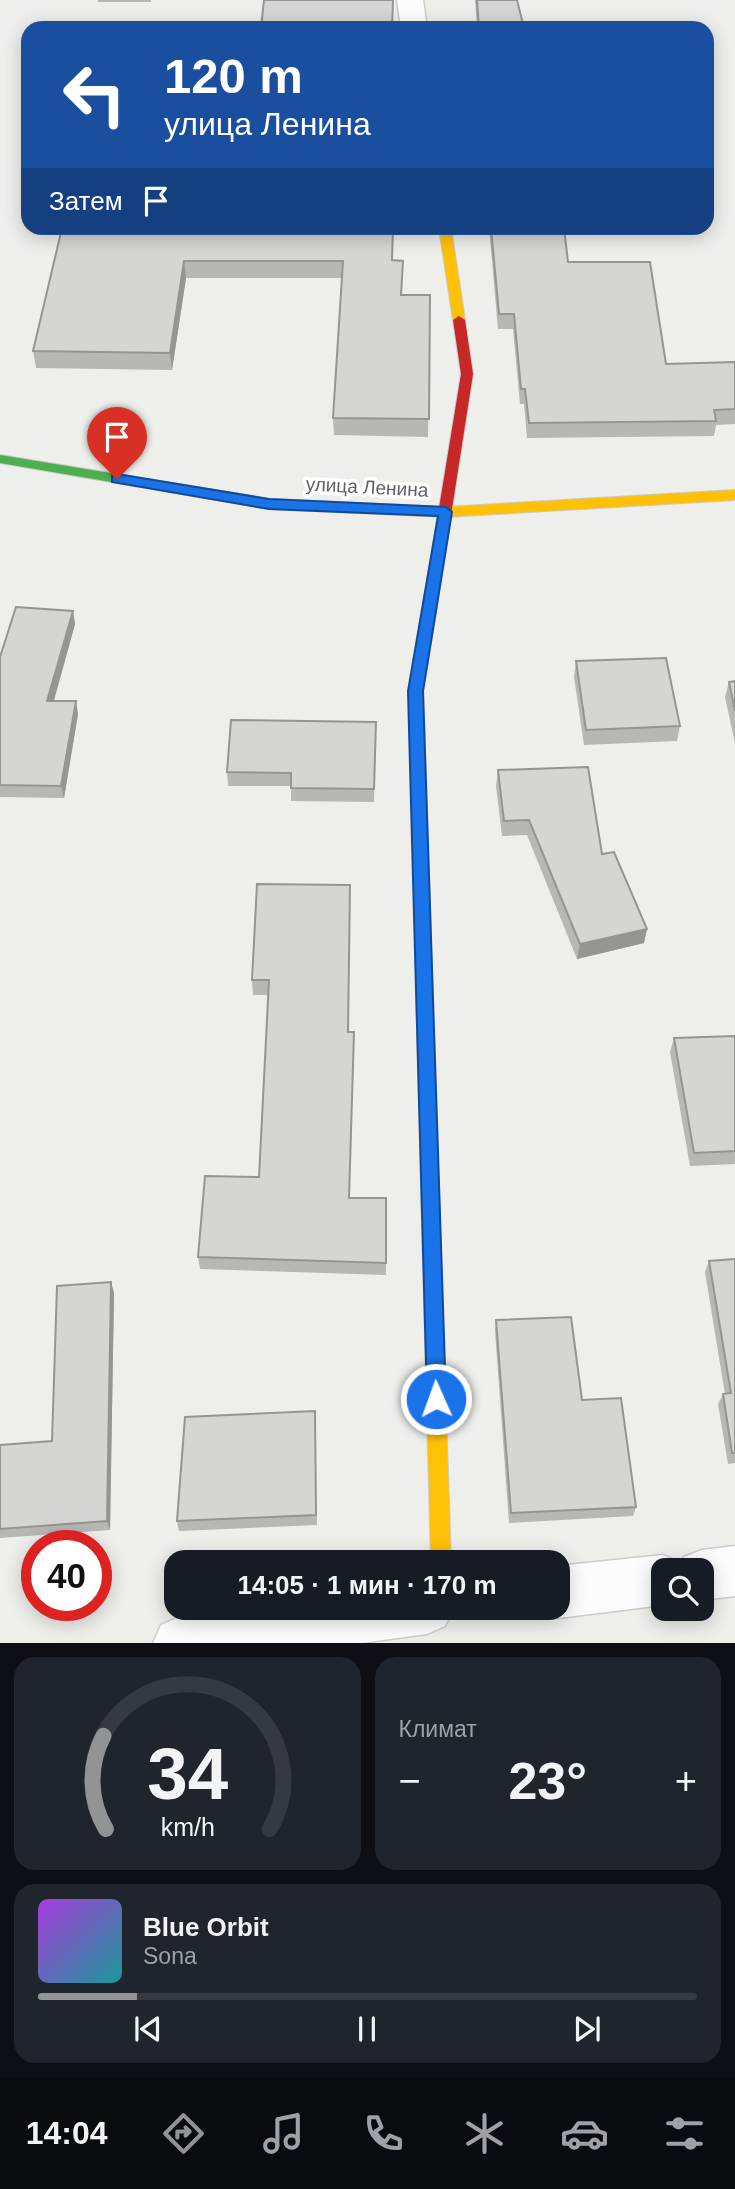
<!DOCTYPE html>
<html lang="ru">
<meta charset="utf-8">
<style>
:root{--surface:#171b24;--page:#20242c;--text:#f1f3f6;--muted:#9ea1a6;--line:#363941;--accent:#919395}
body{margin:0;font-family:Arial,sans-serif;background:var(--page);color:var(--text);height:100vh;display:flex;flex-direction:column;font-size:26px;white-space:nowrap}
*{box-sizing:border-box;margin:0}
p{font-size:23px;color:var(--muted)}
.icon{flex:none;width:38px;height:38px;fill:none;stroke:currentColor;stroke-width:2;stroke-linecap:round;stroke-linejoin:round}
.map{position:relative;height:1643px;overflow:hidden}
.details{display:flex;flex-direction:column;gap:14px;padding:14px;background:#0d0f14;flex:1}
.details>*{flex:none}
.guide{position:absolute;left:21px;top:21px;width:693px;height:214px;border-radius:21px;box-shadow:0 4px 18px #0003;background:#1a4fa0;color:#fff;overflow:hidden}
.fabs{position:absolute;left:651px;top:1558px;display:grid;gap:14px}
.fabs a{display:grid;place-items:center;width:63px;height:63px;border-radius:14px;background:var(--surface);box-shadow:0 4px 18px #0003;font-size:35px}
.speed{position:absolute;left:21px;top:1530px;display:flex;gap:14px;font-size:35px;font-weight:700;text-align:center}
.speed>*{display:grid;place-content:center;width:91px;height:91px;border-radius:50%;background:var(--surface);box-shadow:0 4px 18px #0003;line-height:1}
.speed .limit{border:10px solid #d22;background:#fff;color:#111}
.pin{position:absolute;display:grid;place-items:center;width:60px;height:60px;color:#fff;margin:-72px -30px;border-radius:50% 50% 50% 0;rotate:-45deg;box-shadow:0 0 7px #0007}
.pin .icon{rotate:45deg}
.me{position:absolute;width:77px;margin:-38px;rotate:358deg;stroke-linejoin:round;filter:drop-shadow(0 0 5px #0008)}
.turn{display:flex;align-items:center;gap:24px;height:147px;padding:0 28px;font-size:32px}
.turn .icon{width:91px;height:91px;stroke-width:2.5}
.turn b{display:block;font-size:49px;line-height:60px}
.then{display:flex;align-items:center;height:66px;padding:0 28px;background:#0003;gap:14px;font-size:26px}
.big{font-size:52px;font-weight:600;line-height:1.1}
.details .card{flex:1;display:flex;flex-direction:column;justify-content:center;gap:10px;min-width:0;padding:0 24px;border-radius:21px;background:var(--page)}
.details .dial{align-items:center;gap:0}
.dial svg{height:182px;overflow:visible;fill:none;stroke:var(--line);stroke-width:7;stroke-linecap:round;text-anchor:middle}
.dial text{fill:var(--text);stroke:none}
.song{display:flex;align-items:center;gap:21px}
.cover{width:84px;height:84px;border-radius:10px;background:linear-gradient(135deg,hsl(280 70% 55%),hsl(180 70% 35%))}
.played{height:7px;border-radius:4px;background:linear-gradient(90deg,var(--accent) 15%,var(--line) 15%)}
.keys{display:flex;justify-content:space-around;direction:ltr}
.heat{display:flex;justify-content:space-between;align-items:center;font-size:38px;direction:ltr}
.details .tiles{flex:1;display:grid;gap:14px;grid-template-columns:1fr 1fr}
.card:last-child{grid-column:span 2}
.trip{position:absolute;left:164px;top:1550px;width:406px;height:70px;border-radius:21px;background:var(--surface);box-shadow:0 4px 18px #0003;font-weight:600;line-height:70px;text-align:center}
.tab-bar{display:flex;height:112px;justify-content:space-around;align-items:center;background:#090b0e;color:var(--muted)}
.tab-bar .icon{width:49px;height:49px}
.tab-bar .current{color:var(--accent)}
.tab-bar b{font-size:32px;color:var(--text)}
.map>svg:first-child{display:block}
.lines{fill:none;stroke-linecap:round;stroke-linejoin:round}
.street-casing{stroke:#cbcccb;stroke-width:3}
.fast-casing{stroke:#cacaca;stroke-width:2}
.slow-casing{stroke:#cacaca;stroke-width:2}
.jam-casing{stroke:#cacaca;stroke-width:2}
.street{fill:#fcfcfc;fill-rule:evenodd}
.fast{fill:#4caf50;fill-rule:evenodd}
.slow{fill:#ffc107;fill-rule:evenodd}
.jam{fill:#c62828;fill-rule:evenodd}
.wall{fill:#b7b7b5}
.shaded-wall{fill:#959594}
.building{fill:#d5d5d3;stroke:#959594;stroke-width:2}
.route{fill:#1a73e8;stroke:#114b97;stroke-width:2}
.labels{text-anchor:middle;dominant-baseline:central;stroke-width:7;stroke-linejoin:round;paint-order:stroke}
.street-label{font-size:19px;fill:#5f6267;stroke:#fff}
</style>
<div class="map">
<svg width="735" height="1643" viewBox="0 0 735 1643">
<rect width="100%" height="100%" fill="#eeeeea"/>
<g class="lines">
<defs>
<g id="street">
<polygon points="397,0 423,0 427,28 401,28"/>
<polygon points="735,1546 735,1596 702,1600 702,1570 663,1570 663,1605 558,1618 539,1608 558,1608 558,1566 663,1555 681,1563 684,1557 702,1550"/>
<polygon points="242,1608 453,1608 445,1626 427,1634 361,1643 153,1643 161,1625 179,1617"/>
</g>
<g id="fast">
<polygon points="0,455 269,499 358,503 365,508 358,513 269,509 0,463"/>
<polygon points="428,613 435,618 423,691 441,1263 439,1269 432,1272 425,1269 423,1263 409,691 421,618"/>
</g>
<g id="slow">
<polygon points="439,228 451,228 465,320 459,324 453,320"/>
<polygon points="735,490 735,500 446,517 358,513 351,508 358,503 446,507"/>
<polygon points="432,1254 439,1257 441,1263 451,1563 431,1563 423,1263 425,1257"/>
</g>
<polygon id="jam" points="459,316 465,320 473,374 435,618 428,623 421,618 461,374 453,320"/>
</defs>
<use href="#street" class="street-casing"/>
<use href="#fast" class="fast-casing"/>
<use href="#slow" class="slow-casing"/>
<use href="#jam" class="jam-casing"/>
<use href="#street" class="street"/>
<use href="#fast" class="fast"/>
<use href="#slow" class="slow"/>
<use href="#jam" class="jam"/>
</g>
<g class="wall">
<rect x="98" y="0" width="53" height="2"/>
<polygon points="475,0 517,0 524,28 477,28"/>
<polygon points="62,228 394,228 392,260 401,295 430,295 428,437 334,435 333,418 342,278 186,278 172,370 36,368 33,351"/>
<polygon points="489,228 564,228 568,262 666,364 735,362 735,424 716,425 714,436 527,438 524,404 520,404 513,329 498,329"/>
<polygon points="73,611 75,624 54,701 78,714 64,798 0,797 0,657"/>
<polygon points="576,661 680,726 677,741 584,745 574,677"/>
<polygon points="735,681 735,743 725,697 729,682"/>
<polygon points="376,722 374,802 291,801 291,786 228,786 227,772"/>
<polygon points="498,770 602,854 647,929 644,943 577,959 527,835 502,836 496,786"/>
<polygon points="257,884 348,1032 354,1046 349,1198 386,1198 386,1275 200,1269 198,1257 259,1177 268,995 253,995 252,980"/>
<polygon points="735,1036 735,1164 690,1166 670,1052 674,1038"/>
<polygon points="735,1259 735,1463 728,1464 718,1404 723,1394 725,1394 705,1272 709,1261"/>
<polygon points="111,1282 114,1293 110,1530 0,1538 0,1445 52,1441"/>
<polygon points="496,1320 582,1400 636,1507 633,1516 509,1523 495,1331"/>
<polygon points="315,1411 317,1525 179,1531 177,1521"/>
</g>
<g class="shaded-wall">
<polygon points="184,261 186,278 172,370 170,353"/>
<polygon points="73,611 75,624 50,714 47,701"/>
<polygon points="76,701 78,714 64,798 61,786"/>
<polygon points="647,929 644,943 577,959 580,944"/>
<polygon points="111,1282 114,1293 110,1530 107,1521"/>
</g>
<g class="building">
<polygon points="264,0 393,0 392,28 261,28"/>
<polygon points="477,0 517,0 524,28 479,28"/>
<polygon points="62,228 393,228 392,260 403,261 401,295 430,295 429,419 333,418 343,261 184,261 170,353 33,351"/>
<polygon points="491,228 564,228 568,262 650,262 666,364 735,362 735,409 714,410 716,421 529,423 525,389 521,389 514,314 499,314"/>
<polygon points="16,607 73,611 47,701 76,701 61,786 0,785 0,657"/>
<polygon points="666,658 680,726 586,730 576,661"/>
<polygon points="735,681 735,711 729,682"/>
<polygon points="231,720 376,722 374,789 291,788 291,773 227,772"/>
<polygon points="588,767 602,854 614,852 647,929 580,944 529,820 504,821 498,770"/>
<polygon points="257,884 350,885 348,1032 354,1032 349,1198 386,1198 386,1263 198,1257 205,1176 259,1177 269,980 252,980"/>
<polygon points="735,1036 735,1151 694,1153 674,1038"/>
<polygon points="735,1259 735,1453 732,1453 723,1394 731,1393 709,1261"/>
<polygon points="111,1282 107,1521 0,1529 0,1445 52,1441 57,1286"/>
<polygon points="571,1317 582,1400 621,1398 636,1507 511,1513 496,1320"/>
<polygon points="315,1411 316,1515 177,1521 185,1417"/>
</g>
<polygon class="route" points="117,474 269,499 446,507 452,512 423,691 446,1399 443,1406 436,1409 429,1406 427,1399 408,691 438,516 269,509 112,482 112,475"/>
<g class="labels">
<g class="street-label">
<text transform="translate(367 487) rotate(3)">улица Ленина</text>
</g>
</g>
</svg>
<div class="fabs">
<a><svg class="icon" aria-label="search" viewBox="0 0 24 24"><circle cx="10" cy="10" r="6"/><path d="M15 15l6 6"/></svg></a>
</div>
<div class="speed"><div class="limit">40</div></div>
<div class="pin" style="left:117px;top:479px;background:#d93025"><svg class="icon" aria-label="arrive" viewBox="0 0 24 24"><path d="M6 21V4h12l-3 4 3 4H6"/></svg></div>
<svg class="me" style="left:436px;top:1399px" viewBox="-20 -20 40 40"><circle r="17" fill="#1a73e8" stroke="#fff" stroke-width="3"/><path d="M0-11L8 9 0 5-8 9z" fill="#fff"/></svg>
<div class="trip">14:05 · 1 мин · 170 m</div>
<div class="guide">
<div class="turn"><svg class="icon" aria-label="left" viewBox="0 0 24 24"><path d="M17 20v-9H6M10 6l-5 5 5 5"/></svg><div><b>120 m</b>улица Ленина</div></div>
<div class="then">Затем<svg class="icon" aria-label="arrive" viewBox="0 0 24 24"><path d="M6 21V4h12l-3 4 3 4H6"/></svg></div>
</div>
</div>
<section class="details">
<div class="tiles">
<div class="card dial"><svg viewBox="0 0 100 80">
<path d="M14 69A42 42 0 1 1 86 69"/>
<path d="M14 69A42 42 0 0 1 13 28" stroke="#919395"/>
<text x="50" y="56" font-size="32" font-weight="700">34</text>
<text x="50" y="72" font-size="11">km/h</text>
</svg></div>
<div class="card"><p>Климат</p>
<div class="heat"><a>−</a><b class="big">23°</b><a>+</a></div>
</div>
<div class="card">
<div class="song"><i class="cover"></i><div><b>Blue Orbit</b><p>Sona</p></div></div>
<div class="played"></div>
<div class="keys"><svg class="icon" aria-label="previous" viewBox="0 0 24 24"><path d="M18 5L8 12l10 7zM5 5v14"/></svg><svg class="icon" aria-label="pause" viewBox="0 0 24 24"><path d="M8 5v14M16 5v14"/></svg><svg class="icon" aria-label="next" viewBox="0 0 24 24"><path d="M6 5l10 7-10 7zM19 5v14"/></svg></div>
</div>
</div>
</section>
<nav class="tab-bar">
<b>14:04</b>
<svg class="icon current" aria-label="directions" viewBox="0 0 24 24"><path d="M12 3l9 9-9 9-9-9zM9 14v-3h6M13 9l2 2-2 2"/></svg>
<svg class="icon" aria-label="music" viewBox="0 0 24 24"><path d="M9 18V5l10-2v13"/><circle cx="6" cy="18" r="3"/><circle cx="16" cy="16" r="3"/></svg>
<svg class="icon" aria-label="phone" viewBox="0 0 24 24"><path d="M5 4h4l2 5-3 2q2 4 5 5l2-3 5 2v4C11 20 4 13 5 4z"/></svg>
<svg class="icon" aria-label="climate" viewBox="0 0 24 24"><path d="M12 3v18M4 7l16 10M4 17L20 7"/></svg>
<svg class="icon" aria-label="car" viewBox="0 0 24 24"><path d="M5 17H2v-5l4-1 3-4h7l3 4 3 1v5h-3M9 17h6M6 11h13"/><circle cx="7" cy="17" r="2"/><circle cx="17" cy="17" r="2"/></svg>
<svg class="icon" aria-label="filters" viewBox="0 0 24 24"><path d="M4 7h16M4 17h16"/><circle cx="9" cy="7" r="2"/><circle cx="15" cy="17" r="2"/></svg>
</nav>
